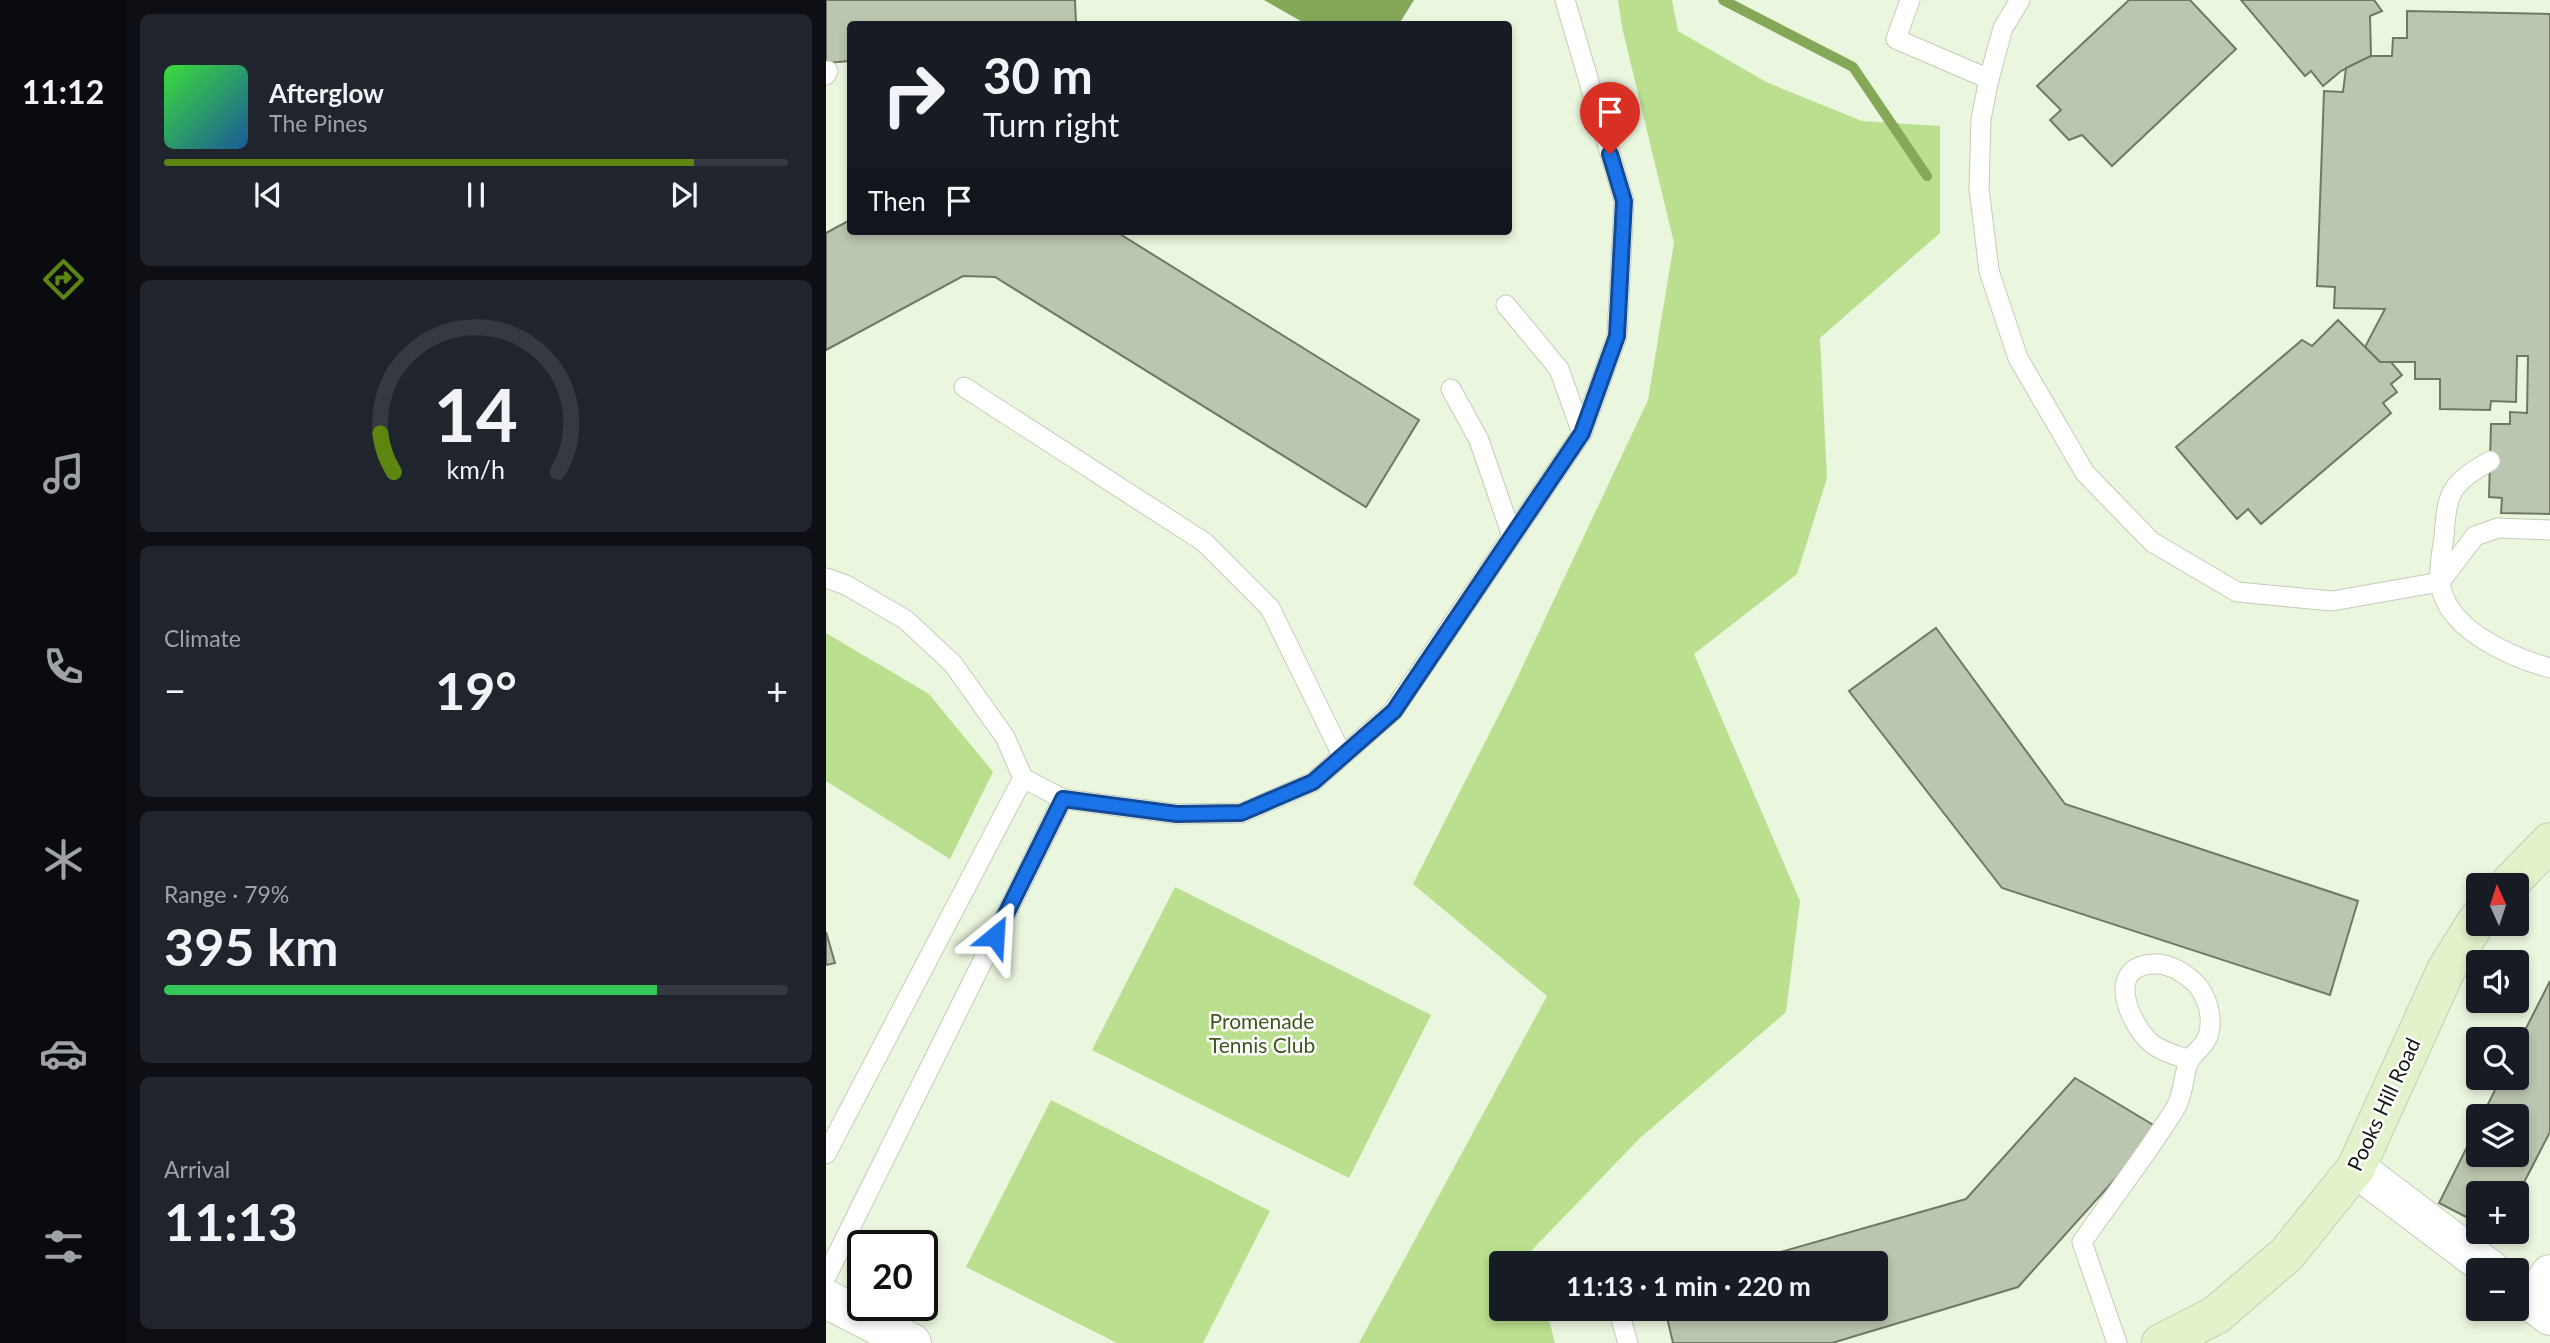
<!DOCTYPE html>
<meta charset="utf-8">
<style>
:root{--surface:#171b24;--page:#20242c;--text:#f1f3f6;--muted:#9ea1a6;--line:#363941;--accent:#5c8610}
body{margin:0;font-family:Lato,sans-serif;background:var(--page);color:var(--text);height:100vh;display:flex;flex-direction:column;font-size:26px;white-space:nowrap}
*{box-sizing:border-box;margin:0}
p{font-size:23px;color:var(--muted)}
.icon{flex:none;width:38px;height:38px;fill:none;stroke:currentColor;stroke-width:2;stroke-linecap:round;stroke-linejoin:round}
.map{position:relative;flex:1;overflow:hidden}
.side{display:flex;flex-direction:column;gap:14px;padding:14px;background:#0d0f14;width:700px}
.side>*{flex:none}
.guide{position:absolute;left:21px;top:21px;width:665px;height:214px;border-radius:7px;box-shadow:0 4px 10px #0003;background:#171b24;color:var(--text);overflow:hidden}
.needle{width:46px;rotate:357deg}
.tools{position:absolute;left:1640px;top:873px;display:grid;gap:14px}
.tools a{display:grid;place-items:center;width:63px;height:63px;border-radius:7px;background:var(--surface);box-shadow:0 4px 10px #0003;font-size:35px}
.speed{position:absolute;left:21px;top:1230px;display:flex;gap:14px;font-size:35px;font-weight:700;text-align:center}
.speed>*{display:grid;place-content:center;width:91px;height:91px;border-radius:50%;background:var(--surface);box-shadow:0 4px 10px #0003;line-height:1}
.speed .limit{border:4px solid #111;border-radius:10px;background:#fff;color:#111}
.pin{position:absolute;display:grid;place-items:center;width:60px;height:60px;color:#fff;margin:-72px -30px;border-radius:50% 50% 50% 0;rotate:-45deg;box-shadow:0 0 7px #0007}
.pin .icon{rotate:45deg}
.me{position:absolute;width:77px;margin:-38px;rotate:27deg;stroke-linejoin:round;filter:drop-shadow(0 0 5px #0008)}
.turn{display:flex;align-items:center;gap:24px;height:147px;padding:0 21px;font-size:32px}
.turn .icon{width:91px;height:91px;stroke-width:2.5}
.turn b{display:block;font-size:49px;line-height:60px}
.then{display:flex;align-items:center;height:66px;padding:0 21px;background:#0003;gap:14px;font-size:26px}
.big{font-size:52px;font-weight:700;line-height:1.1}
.side .tile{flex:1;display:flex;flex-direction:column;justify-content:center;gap:10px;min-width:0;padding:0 24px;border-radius:10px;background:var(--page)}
.side .dial{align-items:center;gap:0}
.dial svg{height:182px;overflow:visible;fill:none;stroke:var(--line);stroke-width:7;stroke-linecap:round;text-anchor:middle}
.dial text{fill:var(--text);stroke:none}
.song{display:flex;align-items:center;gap:21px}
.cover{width:84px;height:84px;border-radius:10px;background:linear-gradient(135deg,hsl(120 70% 55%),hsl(210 70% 35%))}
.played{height:7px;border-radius:4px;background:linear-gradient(90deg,var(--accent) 85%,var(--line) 85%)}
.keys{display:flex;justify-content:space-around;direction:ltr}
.heat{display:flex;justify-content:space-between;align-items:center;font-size:38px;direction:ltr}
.charge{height:10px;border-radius:5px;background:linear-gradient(90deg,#34c759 79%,var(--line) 0)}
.trip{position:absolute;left:663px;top:1251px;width:399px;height:70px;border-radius:7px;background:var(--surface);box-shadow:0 4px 10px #0003;font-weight:700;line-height:70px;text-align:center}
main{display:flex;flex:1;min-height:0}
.dock{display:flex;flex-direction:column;width:126px;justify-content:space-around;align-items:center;background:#090b0e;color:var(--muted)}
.dock .icon{width:49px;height:49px}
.dock .active{color:var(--accent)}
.dock b{font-size:32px;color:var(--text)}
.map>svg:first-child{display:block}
.green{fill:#badf8e}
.water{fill:#85a858}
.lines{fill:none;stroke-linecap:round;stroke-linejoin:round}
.stream{stroke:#85a858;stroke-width:10}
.building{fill:#bbc6b0;stroke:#6f7965;stroke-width:2}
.lane-casing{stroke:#c3cdb7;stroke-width:21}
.street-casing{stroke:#c3cdb7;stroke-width:40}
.secondary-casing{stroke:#c3cdb7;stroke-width:40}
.lane{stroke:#fff;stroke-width:19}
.street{stroke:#fff;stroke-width:38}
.secondary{stroke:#e2f3cb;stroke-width:38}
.route-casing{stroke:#114b97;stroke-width:18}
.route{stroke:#1a73e8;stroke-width:12}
.labels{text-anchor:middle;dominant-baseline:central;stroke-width:5;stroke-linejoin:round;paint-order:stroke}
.park-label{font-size:21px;fill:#3f571e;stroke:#fff}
.street-label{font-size:21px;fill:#151911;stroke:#fff}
</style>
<main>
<nav class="dock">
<b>11:12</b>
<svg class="icon active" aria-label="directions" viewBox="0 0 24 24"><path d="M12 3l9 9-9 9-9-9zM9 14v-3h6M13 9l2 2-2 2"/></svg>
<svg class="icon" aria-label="music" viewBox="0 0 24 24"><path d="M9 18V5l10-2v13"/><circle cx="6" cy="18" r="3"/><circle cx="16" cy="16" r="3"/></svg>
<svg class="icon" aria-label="phone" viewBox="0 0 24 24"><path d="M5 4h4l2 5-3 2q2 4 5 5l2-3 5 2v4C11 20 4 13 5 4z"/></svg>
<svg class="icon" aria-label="climate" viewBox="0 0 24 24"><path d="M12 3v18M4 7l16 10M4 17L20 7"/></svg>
<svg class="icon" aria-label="car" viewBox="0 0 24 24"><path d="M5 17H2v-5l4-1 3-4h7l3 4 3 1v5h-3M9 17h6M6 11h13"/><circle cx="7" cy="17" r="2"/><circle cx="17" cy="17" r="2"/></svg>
<svg class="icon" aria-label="filters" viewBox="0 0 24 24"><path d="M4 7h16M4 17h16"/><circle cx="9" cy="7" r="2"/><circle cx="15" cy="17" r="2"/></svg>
</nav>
<section class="side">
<div class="tile">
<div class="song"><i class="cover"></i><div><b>Afterglow</b><p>The Pines</p></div></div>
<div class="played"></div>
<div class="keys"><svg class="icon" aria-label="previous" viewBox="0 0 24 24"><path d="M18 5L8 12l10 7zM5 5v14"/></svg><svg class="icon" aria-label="pause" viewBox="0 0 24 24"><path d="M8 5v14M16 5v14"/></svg><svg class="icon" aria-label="next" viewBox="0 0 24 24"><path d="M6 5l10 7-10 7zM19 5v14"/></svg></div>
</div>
<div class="tile dial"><svg viewBox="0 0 100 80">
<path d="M14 69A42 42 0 1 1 86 69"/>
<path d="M14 69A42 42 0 0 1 8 52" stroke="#5c8610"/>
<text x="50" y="56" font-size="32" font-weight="700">14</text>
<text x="50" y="72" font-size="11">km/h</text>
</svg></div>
<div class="tile"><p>Climate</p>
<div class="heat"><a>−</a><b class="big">19°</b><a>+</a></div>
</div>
<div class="tile"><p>Range · 79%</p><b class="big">395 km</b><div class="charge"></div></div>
<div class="tile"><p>Arrival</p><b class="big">11:13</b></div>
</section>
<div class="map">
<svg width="1724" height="1343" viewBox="0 0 1724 1343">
<rect width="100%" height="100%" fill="#ebf6df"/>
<g class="green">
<polygon points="792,0 846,0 852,31 940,82 1036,121 1114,126 1114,233 994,338 1001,478 971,574 868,654 974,901 960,1012 814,1138 705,1251 708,1263 676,1264 676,1309 720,1309 729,1343 533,1343 721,996 587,884 686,689 822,400 848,243 796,27"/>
<polygon points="0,633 103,694 167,772 124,859 0,781"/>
<polygon points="349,887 605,1015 523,1178 266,1050"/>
<polygon points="225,1100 444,1211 377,1343 291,1343 140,1267"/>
</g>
<polygon class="water" points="438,0 588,0 573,24 480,24"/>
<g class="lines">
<polyline class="stream" points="897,0 1027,67 1101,176"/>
</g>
<g class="building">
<polygon points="0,0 249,0 250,24 24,24 24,61 0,63"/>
<polygon points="1303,0 1364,0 1410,49 1286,166 1256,135 1243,140 1224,120 1235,110 1211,86"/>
<polygon points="1415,0 1548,0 1556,11 1544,16 1545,56 1515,71 1497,86 1485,71 1479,76"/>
<polygon points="1581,11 1724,14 1724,514 1675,513 1676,498 1663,497 1665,424 1684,424 1684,412 1701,413 1702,356 1691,356 1690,402 1665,401 1664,410 1614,409 1614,379 1589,379 1589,362 1554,362 1539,347 1559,309 1508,308 1509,287 1491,286 1498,91 1517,92 1520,68 1545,56 1566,56 1567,38 1581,38"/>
<polygon points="24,220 24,231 289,231 593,420 540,507 169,277 137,276 0,350 0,233"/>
<polygon points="1512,320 1554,362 1565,362 1576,375 1565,384 1571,392 1557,403 1565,413 1435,524 1422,509 1411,519 1350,447 1476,340 1486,346"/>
<polygon points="1110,628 1239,804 1532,901 1504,995 1176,888 1023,691"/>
<polygon points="0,932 9,963 0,965"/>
<polygon points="1724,981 1724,1132 1690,1198 1690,1194 1652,1194 1652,1223 1613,1203 1652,1125 1652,1155 1690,1155 1690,1116 1656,1116 1675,1078 1690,1078 1690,1048"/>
<polygon points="1249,1078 1334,1129 1192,1287 1006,1343 847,1343 839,1309 1050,1309 1050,1264 913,1264 1140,1199"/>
</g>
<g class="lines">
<defs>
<g id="lane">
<polyline points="739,0 798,201 791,336 756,433"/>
<polyline points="1084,0 1070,39 1163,79"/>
<polyline points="1194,0 1177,28 1163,79 1155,119 1153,188 1163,271 1192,358 1259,473 1326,542 1411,592 1506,601 1614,582 1649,536 1672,528 1724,530"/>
<polyline points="0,75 2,71"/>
<polyline points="138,387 378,542 444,608 516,755"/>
<polyline points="625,389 653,440 686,536"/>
<path d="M1664,461C1624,484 1621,492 1618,537C1616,550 1613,565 1614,579C1616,628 1684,657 1724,668"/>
<polyline points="0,578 20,585 80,620 127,664 179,737 197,778 237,799 351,814 416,813 487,782 567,711 756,433 733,369 680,305"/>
<polyline points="0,1154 197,778"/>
<polyline points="0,1277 237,799"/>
<polyline points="792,1309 802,1343"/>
<path d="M1291,1343L1256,1242C1287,1197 1322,1153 1350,1107C1358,1093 1357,1075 1363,1061C1368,1052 1379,1046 1382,1036C1388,1018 1381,994 1368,982C1358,973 1344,964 1330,964C1279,964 1301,1021 1325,1043C1336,1052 1350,1055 1364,1060"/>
</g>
<g id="street">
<polyline points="1530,1168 1665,1270"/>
<polyline points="1690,1290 1724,1316"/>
<polyline points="0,1299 86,1343"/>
<polyline points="1706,1302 1724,1274"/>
</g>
<g id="secondary">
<polyline points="1681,886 1724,842"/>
<polyline points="1335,1343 1390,1315 1461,1254 1530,1168 1620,970 1652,919"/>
</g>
</defs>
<use href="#lane" class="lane-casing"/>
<use href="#street" class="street-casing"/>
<use href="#secondary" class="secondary-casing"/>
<use href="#lane" class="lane"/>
<use href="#street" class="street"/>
<use href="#secondary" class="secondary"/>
</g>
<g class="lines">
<defs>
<polyline id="route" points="169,936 237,799 351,814 415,813 487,782 568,711 756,433 791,336 798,201 784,154"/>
</defs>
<use href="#route" class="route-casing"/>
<use href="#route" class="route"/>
</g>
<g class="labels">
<g class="park-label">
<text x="436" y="1020">Promenade<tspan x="436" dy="24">Tennis Club</tspan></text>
</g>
<g class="street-label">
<text transform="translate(1557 1104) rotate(-65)">Pooks Hill Road</text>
</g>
</g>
</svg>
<div class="tools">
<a><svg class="needle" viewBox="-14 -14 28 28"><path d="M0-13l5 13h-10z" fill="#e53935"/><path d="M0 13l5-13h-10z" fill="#9ea1a6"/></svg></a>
<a><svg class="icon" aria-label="sound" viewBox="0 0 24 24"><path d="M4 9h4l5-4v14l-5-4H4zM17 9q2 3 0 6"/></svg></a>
<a><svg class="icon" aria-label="search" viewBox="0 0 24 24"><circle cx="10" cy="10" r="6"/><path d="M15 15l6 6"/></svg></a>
<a><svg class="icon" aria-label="layers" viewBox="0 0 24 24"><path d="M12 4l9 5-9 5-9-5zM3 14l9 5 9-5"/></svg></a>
<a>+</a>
<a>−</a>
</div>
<div class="speed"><div class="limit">20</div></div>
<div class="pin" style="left:784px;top:154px;background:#d93025"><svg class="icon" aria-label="arrive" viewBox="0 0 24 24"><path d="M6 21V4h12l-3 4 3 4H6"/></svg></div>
<svg class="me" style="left:169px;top:936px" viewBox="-20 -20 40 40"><path d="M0-17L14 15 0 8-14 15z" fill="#1a73e8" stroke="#fff" stroke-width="4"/></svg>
<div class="trip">11:13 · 1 min · 220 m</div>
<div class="guide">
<div class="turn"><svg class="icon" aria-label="right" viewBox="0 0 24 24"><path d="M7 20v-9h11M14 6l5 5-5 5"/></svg><div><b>30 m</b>Turn right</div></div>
<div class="then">Then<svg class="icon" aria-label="arrive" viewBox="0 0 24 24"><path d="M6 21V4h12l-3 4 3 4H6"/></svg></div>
</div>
</div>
</main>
